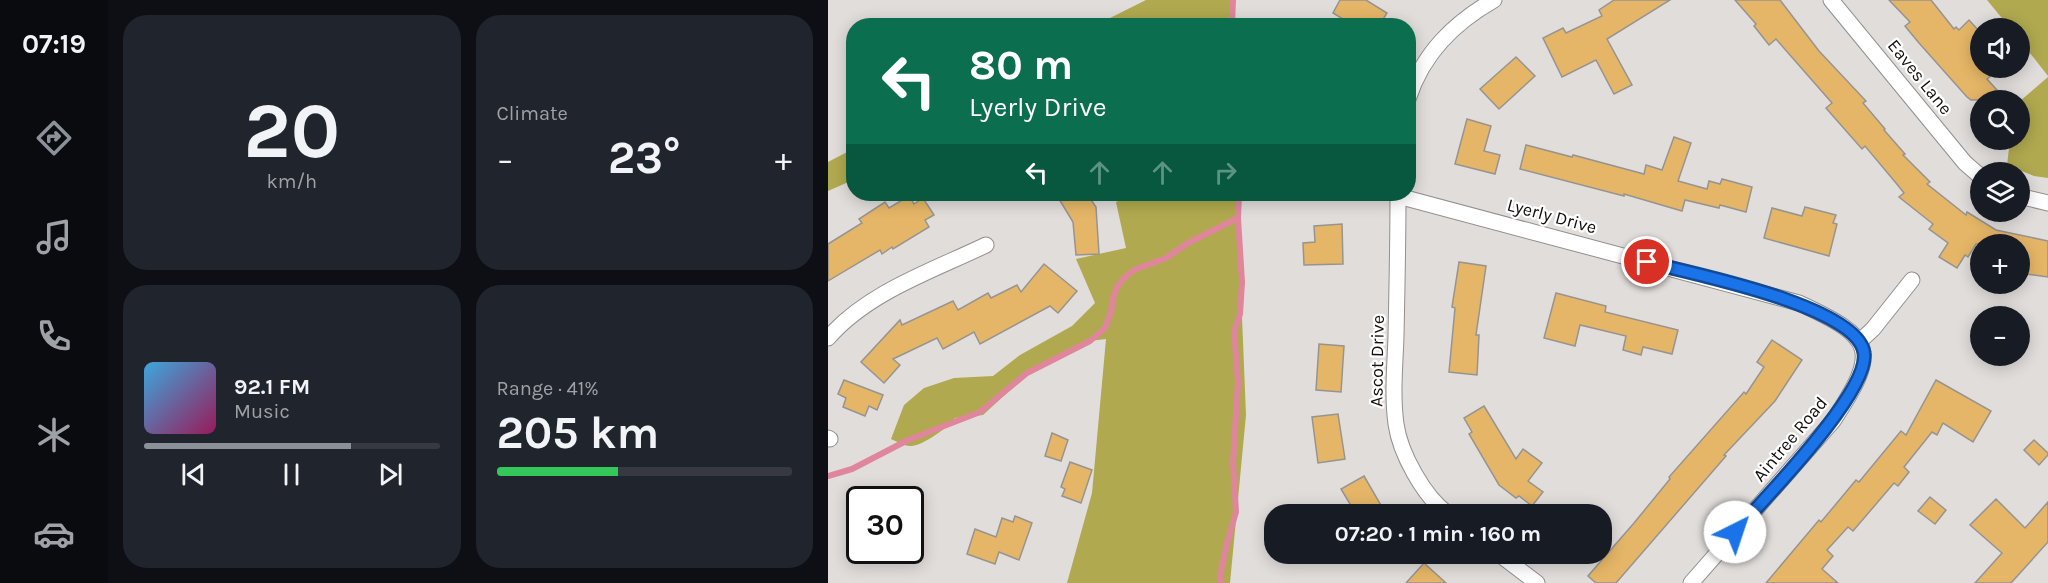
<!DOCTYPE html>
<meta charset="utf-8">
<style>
:root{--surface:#171b24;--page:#20242c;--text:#f1f3f6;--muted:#9ea1a6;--line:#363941;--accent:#8c9099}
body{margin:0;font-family:Karla,sans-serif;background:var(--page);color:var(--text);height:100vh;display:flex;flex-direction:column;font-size:22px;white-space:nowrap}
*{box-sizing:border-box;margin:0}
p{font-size:20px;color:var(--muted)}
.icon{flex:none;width:33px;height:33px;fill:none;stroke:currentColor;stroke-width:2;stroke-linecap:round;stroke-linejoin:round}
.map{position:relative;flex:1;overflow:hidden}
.details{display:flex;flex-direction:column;gap:15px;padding:15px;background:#0d0f14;width:720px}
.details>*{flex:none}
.guide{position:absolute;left:18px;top:18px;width:570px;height:183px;border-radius:24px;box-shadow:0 3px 15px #0003;background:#0b6e4f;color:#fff;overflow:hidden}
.controls{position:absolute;left:1142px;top:18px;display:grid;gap:12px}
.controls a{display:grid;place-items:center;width:60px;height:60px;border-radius:50%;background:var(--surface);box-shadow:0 3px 15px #0003;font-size:30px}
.speed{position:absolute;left:18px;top:486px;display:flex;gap:12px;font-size:30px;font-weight:700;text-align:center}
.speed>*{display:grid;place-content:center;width:78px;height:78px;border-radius:50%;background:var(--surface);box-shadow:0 3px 15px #0003;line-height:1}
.speed .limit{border:3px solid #111;border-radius:9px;background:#fff;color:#111}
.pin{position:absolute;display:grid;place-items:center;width:51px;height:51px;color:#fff;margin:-26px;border:3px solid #fff;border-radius:50%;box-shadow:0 2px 6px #0007}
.me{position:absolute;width:66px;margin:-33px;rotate:41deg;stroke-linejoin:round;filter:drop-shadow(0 0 4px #0008)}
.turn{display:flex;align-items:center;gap:21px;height:126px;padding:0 24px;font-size:27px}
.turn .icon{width:78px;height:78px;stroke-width:2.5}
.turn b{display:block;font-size:42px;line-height:51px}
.lanes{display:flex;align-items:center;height:57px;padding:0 24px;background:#0003;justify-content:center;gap:30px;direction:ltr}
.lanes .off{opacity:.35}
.big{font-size:45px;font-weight:700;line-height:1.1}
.details .card{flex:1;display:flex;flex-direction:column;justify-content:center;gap:9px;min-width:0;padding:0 21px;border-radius:24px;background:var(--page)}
.details .dial{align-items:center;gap:0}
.dial b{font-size:78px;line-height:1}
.song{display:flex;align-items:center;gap:18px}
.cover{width:72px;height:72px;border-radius:9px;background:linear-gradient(135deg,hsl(200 70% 55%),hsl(330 70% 35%))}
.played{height:6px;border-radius:3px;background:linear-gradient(90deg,var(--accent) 70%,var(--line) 70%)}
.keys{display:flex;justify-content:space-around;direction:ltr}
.heat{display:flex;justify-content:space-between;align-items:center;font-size:33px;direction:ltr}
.charge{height:9px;border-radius:4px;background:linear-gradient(90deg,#34c759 41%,var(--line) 0)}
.details .tiles{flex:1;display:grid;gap:15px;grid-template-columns:repeat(2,1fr)}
.trip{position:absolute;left:436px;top:504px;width:348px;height:60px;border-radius:24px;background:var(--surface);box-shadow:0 3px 15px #0003;font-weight:700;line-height:60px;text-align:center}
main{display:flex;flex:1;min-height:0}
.tab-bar{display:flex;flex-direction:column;width:108px;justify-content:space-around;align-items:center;background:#090b0e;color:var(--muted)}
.tab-bar .icon{width:42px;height:42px}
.tab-bar .active{color:var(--accent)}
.tab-bar b{font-size:27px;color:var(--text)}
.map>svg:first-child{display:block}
.forest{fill:#b0a94f}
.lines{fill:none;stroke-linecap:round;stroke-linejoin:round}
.stream{stroke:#df869d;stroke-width:6}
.building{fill:#e5b667;stroke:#969491;stroke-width:1.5}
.street-casing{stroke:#928f8d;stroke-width:17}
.street{stroke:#fff;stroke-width:15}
.route-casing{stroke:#114b97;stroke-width:15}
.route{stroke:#1a73e8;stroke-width:10}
.labels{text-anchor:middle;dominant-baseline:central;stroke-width:4.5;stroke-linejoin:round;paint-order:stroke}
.street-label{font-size:18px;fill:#11100f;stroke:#fff}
</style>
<main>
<nav class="tab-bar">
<b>07:19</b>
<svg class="icon active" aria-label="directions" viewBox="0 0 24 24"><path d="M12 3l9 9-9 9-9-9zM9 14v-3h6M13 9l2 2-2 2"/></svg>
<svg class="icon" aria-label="music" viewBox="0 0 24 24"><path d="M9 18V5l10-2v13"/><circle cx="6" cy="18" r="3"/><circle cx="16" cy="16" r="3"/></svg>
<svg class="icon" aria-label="phone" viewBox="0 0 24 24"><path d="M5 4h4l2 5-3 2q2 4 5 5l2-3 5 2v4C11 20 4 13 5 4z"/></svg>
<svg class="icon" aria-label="climate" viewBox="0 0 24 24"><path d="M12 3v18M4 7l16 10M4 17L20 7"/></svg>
<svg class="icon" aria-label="car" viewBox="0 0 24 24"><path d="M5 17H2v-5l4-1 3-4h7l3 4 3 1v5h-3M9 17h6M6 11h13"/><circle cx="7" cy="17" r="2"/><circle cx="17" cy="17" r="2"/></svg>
</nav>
<section class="details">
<div class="tiles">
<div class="card dial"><b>20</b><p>km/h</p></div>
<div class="card"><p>Climate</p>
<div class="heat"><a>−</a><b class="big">23°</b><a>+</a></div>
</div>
<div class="card">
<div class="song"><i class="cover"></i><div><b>92.1 FM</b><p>Music</p></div></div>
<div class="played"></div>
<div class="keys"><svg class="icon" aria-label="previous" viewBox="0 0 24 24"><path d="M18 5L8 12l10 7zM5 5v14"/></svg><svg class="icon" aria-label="pause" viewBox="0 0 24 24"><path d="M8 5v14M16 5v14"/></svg><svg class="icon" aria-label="next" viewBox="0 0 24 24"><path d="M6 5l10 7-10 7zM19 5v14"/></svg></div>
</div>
<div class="card"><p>Range · 41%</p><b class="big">205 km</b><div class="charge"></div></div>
</div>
</section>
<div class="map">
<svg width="1220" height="583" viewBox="0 0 1220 583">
<rect width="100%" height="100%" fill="#e1dddb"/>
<g class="forest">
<polygon points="318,0 405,0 402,25 268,25"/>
<polygon points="1159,0 1220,0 1220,76 1191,39 1191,28 1182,28"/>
<polygon points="1220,77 1220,178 1206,176 1179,165 1182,140 1191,140 1191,102"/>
<polygon points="25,149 25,180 0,191 0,162"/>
<path d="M291,194H409L418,415L402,583H239L264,493L278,339L261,341L204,370L155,415L127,418C121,427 93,447 82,446C76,446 68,441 63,439L76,405L96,388L126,378L165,376L192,355L244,326L267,303L248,259L298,248L288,202L294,199Z"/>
</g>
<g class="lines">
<g class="stream">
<polyline points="404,26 405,0"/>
<polyline points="0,476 24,469 80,440 152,412 199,373 262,341 277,328 283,312 285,298 289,287 296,278 306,270 338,258 360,243 410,218"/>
<polyline points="393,583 392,576 399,543 408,512 405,462 410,382 406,332 412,314 414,282 410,218 411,194"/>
</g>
</g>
<g class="building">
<polygon points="512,0 538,0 559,13 551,26 526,26 505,13"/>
<polygon points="786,0 842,0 779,39 804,85 786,94 768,60 734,77 715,38 735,28 738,33 774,16 771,10"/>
<polygon points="907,0 952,0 991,51 1038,101 1035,103 1057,129 1056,130 1077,154 1075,155 1102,182 1099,184 1138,215 1139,212 1168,230 1220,241 1220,277 1191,273 1191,244 1148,244 1140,257 1137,255 1129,268 1111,257 1120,243 1101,229 1105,224 1071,197 1076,193 1068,183 1037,146 1034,149 998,108 1004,103 948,39 941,45 926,26 928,24"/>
<polygon points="1061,0 1103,0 1126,29 1128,27 1131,30 1141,20 1152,32 1152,37 1144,45 1152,55 1152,68 1173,68 1159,79 1178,100 1143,100 1139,97 1091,43 1077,26 1082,22"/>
<polygon points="688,57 707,76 671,109 652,89"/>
<polygon points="639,119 663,126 656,151 672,155 667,174 627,164"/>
<polygon points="846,137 863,143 850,181 879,189 881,181 892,184 894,179 924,187 918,212 892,205 891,208 857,200 854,211 796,194 796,196 692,169 698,145 744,157 745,155 816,174 818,165 834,170"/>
<polygon points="240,194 259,194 268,207 271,254 248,255 245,222 231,199"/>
<polygon points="81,196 86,204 95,198 106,215 97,220 101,227 65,249 64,247 54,254 52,250 0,281 0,244 34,223 31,219 57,202 61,208"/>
<polygon points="977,207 1008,215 1005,223 1009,224 1001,256 936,238 944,208 974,216"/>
<polygon points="514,224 515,264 476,265 475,243 487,242 486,226"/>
<polygon points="631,262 658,266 648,335 651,335 649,375 621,372 627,308 624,307"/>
<polygon points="216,264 249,291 230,313 222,306 152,344 146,332 115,349 109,338 65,359 72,365 56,383 33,362 72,320 74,325 125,301 130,310 160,293 163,298 189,285 193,292"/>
<polygon points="728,293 778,306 777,312 850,330 844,354 815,347 813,355 795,350 798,336 752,325 747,346 716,338"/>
<polygon points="944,340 974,360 947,401 896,455 898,456 788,583 768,583 760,576 806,523 842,479 841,477 916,392 918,394 936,367 929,362"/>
<polygon points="491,344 516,346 513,392 488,390"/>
<polygon points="16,380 55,395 49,410 41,406 37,416 15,407 18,398 10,394"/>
<polygon points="1108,380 1163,411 1145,442 1115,423 1109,435 1104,432 1076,467 1081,472 1070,486 1066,483 1025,531 1020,527 999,550 1005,556 994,569 1010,583 938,583 991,520 993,522 1028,480 1031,482 1073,431 1078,435"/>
<polygon points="656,406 688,459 695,449 714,463 700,481 715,492 704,506 691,496 688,498 671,485 641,434 644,432 636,418"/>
<polygon points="510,414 517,459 490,463 484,417"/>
<polygon points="224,433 240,440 233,461 217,456"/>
<polygon points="1206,440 1220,453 1220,455 1211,465 1196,450"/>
<polygon points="242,462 264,470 253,503 234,496 237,489 233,487"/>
<polygon points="536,476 558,514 528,514 513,489"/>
<polygon points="1102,497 1118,510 1107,524 1090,511"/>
<polygon points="1168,499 1197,528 1220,502 1220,542 1183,583 1147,583 1174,553 1142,525"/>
<polygon points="187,516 204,523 191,560 171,552 167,564 139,554 147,529 168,537 174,518 185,522"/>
<polygon points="596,563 618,583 578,583"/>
</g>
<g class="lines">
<defs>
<g id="street">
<polyline points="1003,0 1137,163 1152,176"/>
<path d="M580,99C595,53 626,23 666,0"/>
<path d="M570,194C570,241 569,289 568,336C567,366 564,395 568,424C572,453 596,497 620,514"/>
<path d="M570,196L971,303C1047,338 1052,350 1005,421L863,583"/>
<polyline points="1191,196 1220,203"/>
<path d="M0,338C40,292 104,271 158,245"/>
<polyline points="1032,341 1045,329 1084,280"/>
<polyline points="0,438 2,439"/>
<polyline points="671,554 709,583"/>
</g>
</defs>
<use href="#street" class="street-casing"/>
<use href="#street" class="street"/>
</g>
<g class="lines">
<defs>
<path id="route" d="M819,262C862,273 1030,306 1036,353C1042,392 934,501 907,532"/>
</defs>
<use href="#route" class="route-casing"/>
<use href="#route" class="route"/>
</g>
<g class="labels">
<g class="street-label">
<text transform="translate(1092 77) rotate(51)">Eaves Lane</text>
<text transform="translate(724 216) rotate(15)">Lyerly Drive</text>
<text transform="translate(549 361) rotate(-89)">Ascot Drive</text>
<text transform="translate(962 439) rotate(-50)">Aintree Road</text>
</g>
</g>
</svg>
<div class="controls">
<a><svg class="icon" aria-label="sound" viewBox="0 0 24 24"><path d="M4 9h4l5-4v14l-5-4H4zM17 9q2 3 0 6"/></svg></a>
<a><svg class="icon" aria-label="search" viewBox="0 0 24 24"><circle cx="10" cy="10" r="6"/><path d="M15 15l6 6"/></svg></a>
<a><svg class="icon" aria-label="layers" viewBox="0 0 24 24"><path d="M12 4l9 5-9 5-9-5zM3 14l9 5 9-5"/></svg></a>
<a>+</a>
<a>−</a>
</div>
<div class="speed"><div class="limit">30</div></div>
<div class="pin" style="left:819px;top:262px;background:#d93025"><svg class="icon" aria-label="arrive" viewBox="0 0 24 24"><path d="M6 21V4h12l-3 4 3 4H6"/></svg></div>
<svg class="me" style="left:907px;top:532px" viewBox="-20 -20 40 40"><circle r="19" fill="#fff"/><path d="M0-13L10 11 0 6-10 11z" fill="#1a73e8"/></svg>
<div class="trip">07:20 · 1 min · 160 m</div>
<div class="guide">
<div class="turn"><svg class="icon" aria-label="left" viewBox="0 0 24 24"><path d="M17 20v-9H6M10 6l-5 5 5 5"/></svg><div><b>80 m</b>Lyerly Drive</div></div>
<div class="lanes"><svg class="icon" aria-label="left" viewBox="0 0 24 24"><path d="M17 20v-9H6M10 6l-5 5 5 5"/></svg><svg class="icon off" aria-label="ahead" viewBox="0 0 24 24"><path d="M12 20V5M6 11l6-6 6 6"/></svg><svg class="icon off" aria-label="ahead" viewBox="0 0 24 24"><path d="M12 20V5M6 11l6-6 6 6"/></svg><svg class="icon off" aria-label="right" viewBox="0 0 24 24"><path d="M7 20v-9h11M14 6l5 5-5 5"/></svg></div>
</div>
</div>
</main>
